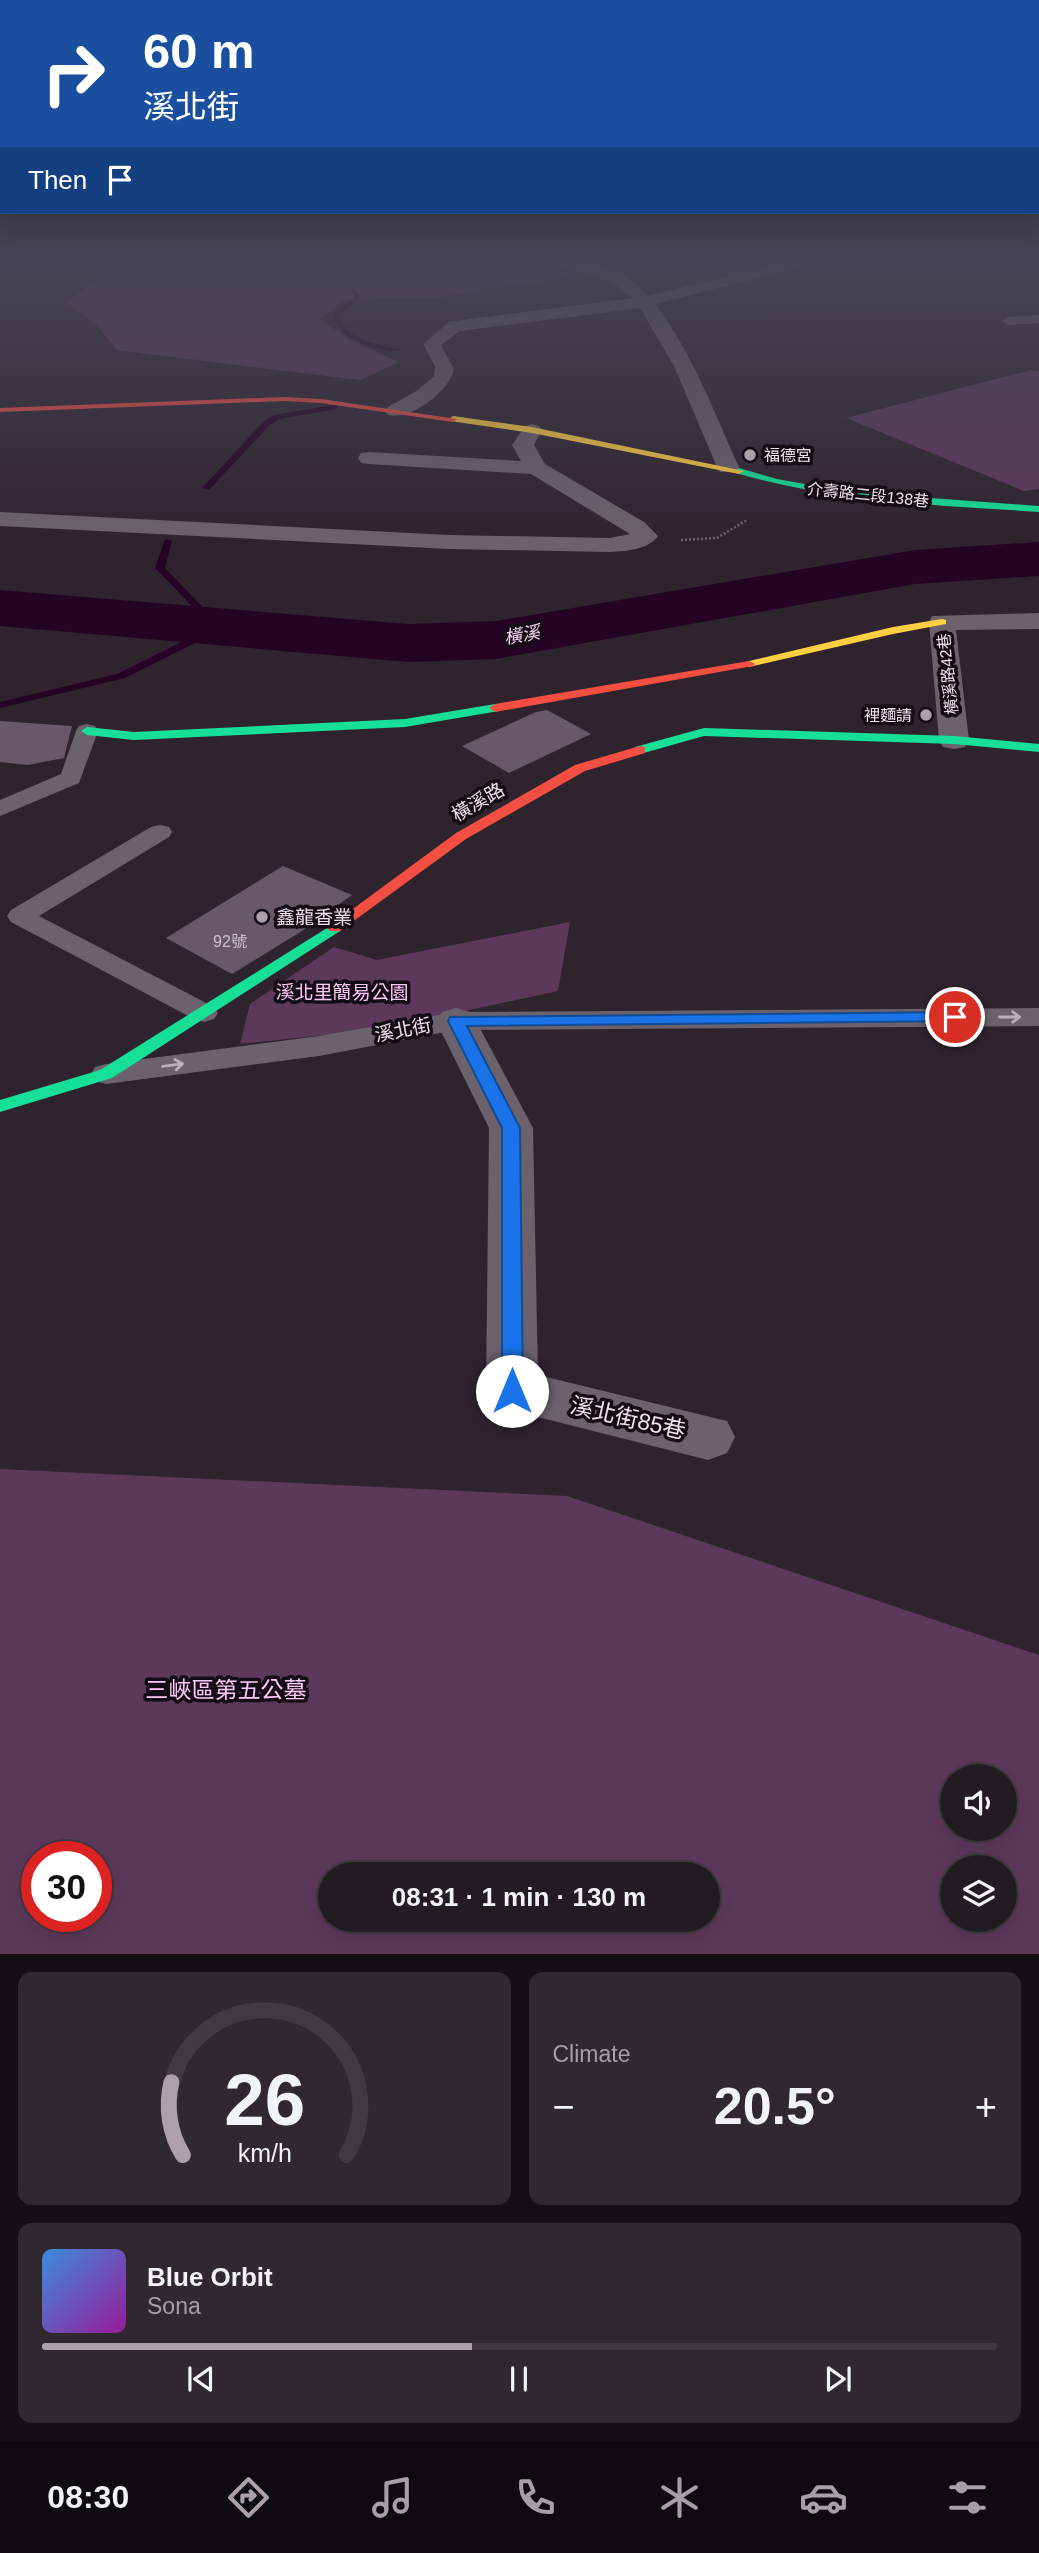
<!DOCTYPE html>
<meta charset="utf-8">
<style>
:root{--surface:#231b22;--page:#2f282f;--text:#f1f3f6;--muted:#a3a1a5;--line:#403940;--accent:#aca0ab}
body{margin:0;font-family:Arial,"Noto Sans TC",sans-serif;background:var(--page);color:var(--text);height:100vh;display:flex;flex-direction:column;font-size:26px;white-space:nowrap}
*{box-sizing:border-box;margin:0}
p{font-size:23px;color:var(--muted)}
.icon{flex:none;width:38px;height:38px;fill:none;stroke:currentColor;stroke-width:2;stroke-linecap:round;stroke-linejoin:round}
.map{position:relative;height:1954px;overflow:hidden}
.drawer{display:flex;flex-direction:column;gap:18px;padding:18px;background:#130f13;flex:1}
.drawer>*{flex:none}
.guide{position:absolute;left:0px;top:0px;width:1040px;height:214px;box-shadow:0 7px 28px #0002,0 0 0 2px var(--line);background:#1a4fa0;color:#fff;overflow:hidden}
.buttons{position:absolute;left:940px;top:1764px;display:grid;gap:14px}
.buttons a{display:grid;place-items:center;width:77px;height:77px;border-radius:50%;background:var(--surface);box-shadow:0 7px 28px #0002,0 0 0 2px var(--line);font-size:35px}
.speed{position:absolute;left:21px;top:1841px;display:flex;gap:14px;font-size:35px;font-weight:700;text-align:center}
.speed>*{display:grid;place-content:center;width:91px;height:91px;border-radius:50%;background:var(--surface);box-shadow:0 7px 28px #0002,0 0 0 2px var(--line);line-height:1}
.speed .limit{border:10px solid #d22;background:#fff;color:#111}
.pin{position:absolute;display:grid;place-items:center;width:60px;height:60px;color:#fff;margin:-30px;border:4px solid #fff;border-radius:50%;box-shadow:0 2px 7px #0007}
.me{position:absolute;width:77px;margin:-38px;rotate:0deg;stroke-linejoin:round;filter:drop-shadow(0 0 5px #0008)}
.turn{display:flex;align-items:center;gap:24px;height:147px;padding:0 28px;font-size:32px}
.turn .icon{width:91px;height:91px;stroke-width:2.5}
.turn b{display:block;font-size:49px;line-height:60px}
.then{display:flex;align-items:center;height:66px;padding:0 28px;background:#0003;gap:14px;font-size:26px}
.big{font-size:52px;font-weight:600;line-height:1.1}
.drawer .tile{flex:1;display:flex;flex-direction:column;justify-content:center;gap:10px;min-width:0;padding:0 24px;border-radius:14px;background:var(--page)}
.drawer .dial{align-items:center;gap:0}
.dial svg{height:182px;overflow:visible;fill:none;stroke:var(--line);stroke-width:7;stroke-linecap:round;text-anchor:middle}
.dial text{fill:var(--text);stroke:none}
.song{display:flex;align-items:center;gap:21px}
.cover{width:84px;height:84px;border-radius:10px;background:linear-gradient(135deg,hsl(210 70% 55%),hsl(300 70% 35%))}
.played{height:7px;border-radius:4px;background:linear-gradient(90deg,var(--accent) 45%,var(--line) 45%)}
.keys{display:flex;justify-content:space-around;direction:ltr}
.heat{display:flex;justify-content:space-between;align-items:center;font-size:38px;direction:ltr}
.drawer .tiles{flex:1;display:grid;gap:18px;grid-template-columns:1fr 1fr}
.tile:last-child{grid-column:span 2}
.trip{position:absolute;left:318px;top:1862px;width:402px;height:70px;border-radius:35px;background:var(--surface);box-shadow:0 7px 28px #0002,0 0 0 2px var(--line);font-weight:600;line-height:70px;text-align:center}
.tabs{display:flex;height:112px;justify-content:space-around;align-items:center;background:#0e0b0e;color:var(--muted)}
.tabs .icon{width:49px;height:49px}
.tabs .active{color:var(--accent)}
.tabs b{font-size:32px;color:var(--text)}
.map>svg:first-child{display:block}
.green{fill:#5c395a;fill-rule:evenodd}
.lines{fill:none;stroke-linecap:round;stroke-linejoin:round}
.stream{fill:#250325;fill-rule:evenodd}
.river{fill:#250325;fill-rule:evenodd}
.building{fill:#695868}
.path{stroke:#6b626a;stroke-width:2.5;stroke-dasharray:2 2;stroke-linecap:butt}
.lane{fill:#6b626b;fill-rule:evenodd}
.street{fill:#6b626b;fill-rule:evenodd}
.fast{fill:#16e098;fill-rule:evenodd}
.slow{fill:#ffcf43;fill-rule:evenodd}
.jam{fill:#f24e42;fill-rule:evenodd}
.oneway{stroke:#baafba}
.route{fill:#1a73e8;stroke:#114b97;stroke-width:2}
.poi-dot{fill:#aca0ab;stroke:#150d15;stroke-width:2.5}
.labels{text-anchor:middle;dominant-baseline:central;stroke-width:7;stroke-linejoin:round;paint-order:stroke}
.far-poi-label{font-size:16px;fill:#efe2ee;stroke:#150d15;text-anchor:start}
.far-street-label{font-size:16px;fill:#efe2ee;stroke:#150d15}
.number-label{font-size:16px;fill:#cec0cc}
.far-water-label{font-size:18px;font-style:italic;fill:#f6d3f3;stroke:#150d15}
.street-label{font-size:19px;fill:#efe2ee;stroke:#150d15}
.poi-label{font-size:19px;fill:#efe2ee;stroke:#150d15;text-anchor:start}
.park-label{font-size:19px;fill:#fbc7f7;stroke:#150d15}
.near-street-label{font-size:23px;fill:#efe2ee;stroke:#150d15}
.near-park-label{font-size:23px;fill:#fbc7f7;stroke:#150d15}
</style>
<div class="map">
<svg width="1039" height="1955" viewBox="0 0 1039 1955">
<rect width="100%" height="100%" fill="#2f242e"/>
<g class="green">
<polygon points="0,262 258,263 205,272 264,265 263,262 522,262 577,275 434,298 346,299 319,319 352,341 399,362 360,380 117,350 95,323 67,303 91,283 117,273 195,272 0,269"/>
<polygon points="1031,370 1039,371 1039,489 1024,491 846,418"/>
<polygon points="570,922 558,991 381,1029 240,1044 250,1004 334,947 377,960"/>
<path d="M0,1469L567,1496L1039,1655V1954H0ZM1004,1776V1829H952V1776ZM37,1857H96V1916H37ZM1004,1867V1920H952V1867ZM709,1874V1920H331V1874Z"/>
</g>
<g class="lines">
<g class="stream">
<path d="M351,289H355L361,298L338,315C349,342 376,344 401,349V351C374,351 343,342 332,315L355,298Z"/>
<polygon points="334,405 337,405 337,409 280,419 269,426 209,490 202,488 263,422 275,415"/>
<polygon points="165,539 172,541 165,568 221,626 221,630 125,678 0,708 0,702 117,674 212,627 155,568"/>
</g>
<polygon class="river" points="1039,542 1039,576 915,584 496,659 408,662 0,626 0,590 408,624 496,621 915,550"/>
</g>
<g class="building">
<polygon points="547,710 591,734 509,773 462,746 536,712"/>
<polygon points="0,721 72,726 64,758 28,765 0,762"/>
<polygon points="283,866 352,895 302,931 232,974 166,938"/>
</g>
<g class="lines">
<polyline class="path" points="681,540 717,538 747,520"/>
<g class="lane">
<polygon points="1039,315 1039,323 1008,325 1002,321 1008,317"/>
<polygon points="87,724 95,726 98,731 79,783 0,816 0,800 61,774 76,731 79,726"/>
<polygon points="160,825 169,827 172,832 169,837 39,916 214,1007 218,1013 214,1019 204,1022 194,1019 11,922 7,916 11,910 151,827"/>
<polygon points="1039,1008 1039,1026 456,1030 319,1056 106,1084 95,1081 91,1074 95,1067 106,1064 319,1036 456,1012"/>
</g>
<g class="street">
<path d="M554,262C588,261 626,267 648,296L786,262H812L809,265L655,304C692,352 714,412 739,467L736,472H720L717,467L674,366L640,308L460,331L441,345L454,369C450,391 410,421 388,415L385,411L388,407L418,390L434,376L435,366L423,344L449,322L455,321L633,298L610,281L557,265Z"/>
<path d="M532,424L539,426L542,430L534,445L545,464L644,522L658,536C648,550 626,551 610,552L449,549L0,526V512L449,535L610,538L630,534L531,474L369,464L361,463L358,458L361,453L369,452L521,461L512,445L525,426Z"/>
<polygon points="1039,613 1039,629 956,630 969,740 965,747 954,749 943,747 939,740 929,622 932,616"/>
<polygon points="456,1008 470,1012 476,1021 533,1128 538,1375 727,1421 735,1437 727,1453 708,1460 494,1406 486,1391 489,1128 436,1021 442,1012"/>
</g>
<g class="fast">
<path d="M739,468L777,479L850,492L1039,506V512C936,505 835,502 736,473L734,471Z"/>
<polygon points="495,704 499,705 499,711 405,727 134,740 87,735 81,731 87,727 134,732 405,719"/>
<polygon points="704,728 954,736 1039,744 1039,752 954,744 704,736 640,754 634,750 635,747"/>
<polygon points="335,923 340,925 343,928 340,931 112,1078 0,1112 0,1100 100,1070"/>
</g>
<g class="slow">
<polygon points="453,416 532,427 744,471 739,474 532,433 450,421 449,419"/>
<polygon points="942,619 946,620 946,624 893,634 749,667 743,664 749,661 893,627"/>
</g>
<g class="jam">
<polygon points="285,397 321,399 457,419 453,422 321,403 285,401 0,412 0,408"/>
<polygon points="749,661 755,664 753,666 495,712 489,708 495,704"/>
<polygon points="640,746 645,747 645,753 585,771 466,839 340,931 330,931 327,928 456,833 575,765"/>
</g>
</g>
<defs><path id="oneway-shaft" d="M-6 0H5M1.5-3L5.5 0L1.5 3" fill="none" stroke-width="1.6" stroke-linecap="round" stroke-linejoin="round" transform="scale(1.75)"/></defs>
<g class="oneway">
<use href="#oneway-shaft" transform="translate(1010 1017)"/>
<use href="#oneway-shaft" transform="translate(173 1065) rotate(-8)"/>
</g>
<linearGradient id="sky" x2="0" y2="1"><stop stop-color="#1a1419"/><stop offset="0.49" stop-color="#474557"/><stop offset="1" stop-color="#474557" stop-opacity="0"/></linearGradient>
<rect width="1039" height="536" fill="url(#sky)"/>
<polygon class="route" points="955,1012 963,1017 961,1021 467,1026 520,1128 523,1391 520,1397 512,1400 505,1397 502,1391 502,1128 448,1021 450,1017"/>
<g class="poi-dot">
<circle cx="750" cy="455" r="7"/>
<circle cx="926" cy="715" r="7"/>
<circle cx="262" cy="917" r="7"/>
</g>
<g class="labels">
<g class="far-poi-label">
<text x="764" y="455">福德宮</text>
<text x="912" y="715" text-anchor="end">裡麵請</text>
</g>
<g class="far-street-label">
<text transform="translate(868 495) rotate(6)">介壽路二段138巷</text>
<text transform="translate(948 674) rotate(-96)">橫溪路42巷</text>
</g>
<g class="number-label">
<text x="230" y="941">92號</text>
</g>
<g class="far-water-label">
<text transform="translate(522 635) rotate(-10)">橫溪</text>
</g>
<g class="street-label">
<text transform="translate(478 802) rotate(-30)">橫溪路</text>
<text transform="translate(403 1030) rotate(-11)">溪北街</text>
</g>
<g class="poi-label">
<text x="276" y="917">鑫龍香業</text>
</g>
<g class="park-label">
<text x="342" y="992">溪北里簡易公園</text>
</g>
<g class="near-street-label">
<text transform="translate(628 1418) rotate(13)">溪北街85巷</text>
</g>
<g class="near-park-label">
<text x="226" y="1690">三峽區第五公墓</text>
</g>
</g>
</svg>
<div class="buttons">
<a><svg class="icon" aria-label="sound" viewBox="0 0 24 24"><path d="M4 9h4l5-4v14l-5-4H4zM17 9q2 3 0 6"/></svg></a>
<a><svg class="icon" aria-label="layers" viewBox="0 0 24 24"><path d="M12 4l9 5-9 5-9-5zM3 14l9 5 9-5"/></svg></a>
</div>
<div class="speed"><div class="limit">30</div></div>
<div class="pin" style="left:955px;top:1017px;background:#d93025"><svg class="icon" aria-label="arrive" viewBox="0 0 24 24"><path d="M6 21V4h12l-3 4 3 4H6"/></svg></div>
<svg class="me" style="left:512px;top:1391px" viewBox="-20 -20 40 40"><circle r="19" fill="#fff"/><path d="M0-13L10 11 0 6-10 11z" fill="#1a73e8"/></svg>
<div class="trip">08:31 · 1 min · 130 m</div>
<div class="guide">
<div class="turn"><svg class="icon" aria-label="right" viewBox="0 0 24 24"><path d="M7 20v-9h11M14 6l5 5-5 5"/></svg><div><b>60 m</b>溪北街</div></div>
<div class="then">Then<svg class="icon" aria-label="arrive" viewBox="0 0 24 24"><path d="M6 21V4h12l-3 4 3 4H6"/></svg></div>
</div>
</div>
<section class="drawer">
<div class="tiles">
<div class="tile dial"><svg viewBox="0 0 100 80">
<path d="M14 69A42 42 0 1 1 86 69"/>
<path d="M14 69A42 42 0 0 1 9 37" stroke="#aca0ab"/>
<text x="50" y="56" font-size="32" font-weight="700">26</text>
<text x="50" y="72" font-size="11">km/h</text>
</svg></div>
<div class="tile"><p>Climate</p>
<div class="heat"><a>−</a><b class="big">20.5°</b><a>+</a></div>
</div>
<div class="tile">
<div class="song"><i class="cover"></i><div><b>Blue Orbit</b><p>Sona</p></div></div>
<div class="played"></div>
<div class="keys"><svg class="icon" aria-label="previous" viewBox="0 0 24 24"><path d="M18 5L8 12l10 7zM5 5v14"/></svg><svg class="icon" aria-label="pause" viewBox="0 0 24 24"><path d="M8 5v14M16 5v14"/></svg><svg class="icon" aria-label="next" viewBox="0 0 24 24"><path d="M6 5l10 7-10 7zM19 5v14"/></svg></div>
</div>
</div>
</section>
<nav class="tabs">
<b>08:30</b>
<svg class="icon active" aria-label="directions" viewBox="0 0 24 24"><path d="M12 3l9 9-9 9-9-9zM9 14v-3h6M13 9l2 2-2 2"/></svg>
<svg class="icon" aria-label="music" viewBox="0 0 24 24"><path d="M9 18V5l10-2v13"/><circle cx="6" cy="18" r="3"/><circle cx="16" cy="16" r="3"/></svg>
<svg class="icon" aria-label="phone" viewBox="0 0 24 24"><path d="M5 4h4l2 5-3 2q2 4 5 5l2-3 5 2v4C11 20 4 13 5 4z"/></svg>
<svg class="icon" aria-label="climate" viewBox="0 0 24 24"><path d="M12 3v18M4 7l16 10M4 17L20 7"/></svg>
<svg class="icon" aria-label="car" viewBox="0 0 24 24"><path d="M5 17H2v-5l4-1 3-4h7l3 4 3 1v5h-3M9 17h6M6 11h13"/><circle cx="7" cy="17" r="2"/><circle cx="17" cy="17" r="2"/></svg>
<svg class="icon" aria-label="filters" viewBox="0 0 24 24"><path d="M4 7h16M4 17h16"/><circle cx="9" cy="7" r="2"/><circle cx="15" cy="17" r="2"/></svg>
</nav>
